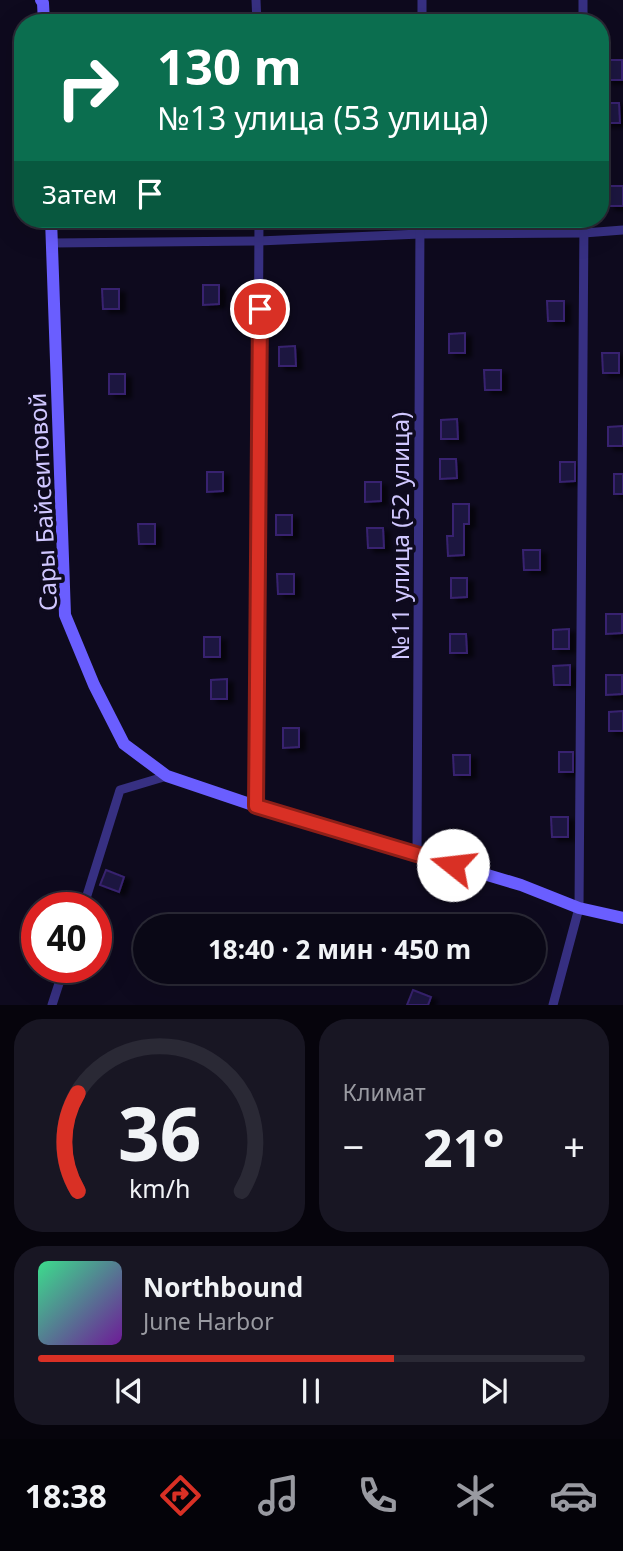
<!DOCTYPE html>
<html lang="ru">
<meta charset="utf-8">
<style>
:root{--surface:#0a0816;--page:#181623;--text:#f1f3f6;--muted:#999aa1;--line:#2a2935;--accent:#d93025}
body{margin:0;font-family:"Noto Sans",sans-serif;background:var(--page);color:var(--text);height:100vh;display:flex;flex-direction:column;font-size:26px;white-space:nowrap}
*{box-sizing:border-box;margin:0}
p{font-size:23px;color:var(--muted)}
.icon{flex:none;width:38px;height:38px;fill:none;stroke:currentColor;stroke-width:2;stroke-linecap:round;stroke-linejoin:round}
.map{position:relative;height:1005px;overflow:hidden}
.side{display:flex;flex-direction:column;gap:14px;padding:14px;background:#06040c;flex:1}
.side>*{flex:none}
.guide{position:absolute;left:14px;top:14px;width:595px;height:214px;border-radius:28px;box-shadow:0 7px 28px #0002,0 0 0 2px var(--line);background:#0b6e4f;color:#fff;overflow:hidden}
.speed{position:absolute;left:21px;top:892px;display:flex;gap:14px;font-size:35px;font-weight:700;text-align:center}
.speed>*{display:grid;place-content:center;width:91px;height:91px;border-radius:50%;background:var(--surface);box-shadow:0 7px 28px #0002,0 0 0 2px var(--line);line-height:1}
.speed .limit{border:10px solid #d22;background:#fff;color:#111}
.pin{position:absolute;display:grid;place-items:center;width:60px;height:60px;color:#fff;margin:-30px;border:4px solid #fff;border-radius:50%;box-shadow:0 2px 7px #0007}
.me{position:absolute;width:77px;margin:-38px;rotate:286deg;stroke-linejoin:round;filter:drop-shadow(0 0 5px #0008)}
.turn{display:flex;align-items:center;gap:24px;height:147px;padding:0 28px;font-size:32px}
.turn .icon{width:91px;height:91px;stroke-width:2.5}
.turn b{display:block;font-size:49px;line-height:60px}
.then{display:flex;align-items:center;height:66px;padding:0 28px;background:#0003;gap:14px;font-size:26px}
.big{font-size:52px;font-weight:700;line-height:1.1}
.side .card{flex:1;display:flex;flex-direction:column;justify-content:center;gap:10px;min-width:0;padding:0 24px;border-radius:28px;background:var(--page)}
.side .dial{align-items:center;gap:0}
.dial svg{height:182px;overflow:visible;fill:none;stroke:var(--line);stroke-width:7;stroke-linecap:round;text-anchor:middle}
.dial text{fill:var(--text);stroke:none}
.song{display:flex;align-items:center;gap:21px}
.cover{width:84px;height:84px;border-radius:10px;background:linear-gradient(135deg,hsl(150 70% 55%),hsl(280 70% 35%))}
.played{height:7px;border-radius:4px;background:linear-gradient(90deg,var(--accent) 65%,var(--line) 65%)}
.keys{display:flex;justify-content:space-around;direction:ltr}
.heat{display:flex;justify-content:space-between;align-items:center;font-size:38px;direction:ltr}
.side .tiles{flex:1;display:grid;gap:14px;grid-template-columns:1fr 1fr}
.card:last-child{grid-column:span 2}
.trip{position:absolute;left:133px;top:914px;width:413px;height:70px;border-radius:35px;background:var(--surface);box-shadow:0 7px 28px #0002,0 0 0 2px var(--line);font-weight:700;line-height:70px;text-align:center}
.tab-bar{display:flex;height:112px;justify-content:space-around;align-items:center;background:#040309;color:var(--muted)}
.tab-bar .icon{width:49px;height:49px}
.tab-bar .selected{color:var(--accent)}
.tab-bar b{font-size:32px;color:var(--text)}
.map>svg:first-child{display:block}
.building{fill:#1f1441;stroke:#37246f;stroke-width:2;filter:url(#shadow)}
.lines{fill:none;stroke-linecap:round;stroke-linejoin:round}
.street{stroke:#373082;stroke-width:9}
.secondary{stroke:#6a5eff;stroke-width:12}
.route-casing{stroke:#8d1f18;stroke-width:18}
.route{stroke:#d93025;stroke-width:12}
.labels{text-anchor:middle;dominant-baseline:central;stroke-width:7;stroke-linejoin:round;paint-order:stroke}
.street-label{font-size:24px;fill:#d0c7ff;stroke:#0e0a1e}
</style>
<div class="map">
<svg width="623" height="1005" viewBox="0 0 623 1005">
<defs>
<filter id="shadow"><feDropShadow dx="6" dy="3.5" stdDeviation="2" flood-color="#0009"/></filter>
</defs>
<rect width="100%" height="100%" fill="#0e0a1e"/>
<g class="building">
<polygon points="605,60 622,60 622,80 606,80"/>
<polygon points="603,103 619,103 620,123 603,123"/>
<polygon points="608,186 623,186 623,206 609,206"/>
<polygon points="203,285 219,285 219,304 203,305"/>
<polygon points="102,289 119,289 119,309 103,309"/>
<polygon points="547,301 564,301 564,321 548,321"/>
<polygon points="465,333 465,353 449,353 449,334"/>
<polygon points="295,346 296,366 279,366 279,347"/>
<polygon points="602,353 619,353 619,373 603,373"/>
<polygon points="484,370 501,370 501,390 485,390"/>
<rect x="109" y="374" width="16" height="20"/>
<polygon points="457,419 458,439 441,439 441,420"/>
<polygon points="623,426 623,446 608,446 608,427"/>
<polygon points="440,459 456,459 457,478 440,479"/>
<polygon points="560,462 575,462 575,481 560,482"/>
<polygon points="207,472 223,472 223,491 207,492"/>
<rect x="614" y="474" width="9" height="20"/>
<polygon points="365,482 381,482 381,501 365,502"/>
<polygon points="453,504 469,504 469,524 464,524 464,555 448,556 447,536 453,536"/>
<rect x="276" y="515" width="16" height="20"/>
<polygon points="138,524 155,524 155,544 139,544"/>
<polygon points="367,528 383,528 384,548 368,548"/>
<polygon points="523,550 540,550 540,570 524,570"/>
<polygon points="277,574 294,574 294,594 278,594"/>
<polygon points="451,578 467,578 467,597 451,598"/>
<polygon points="606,614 622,614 622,633 606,634"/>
<polygon points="569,629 569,649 553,649 553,630"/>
<polygon points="450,634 466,634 467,653 450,653"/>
<rect x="204" y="637" width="16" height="20"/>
<polygon points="570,665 570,685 554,685 553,666"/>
<polygon points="606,675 622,675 622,694 606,695"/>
<polygon points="227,679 227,699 211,699 211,680"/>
<polygon points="623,711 623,731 609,731 609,712"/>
<polygon points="283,728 299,728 299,747 283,748"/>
<rect x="559" y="752" width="14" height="20"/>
<polygon points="453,755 470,755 470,775 454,775"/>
<polygon points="551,817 568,817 568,837 552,837"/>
<polygon points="106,870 124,877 119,892 100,885"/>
<polygon points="413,990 431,997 428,1005 407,1005"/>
</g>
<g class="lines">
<g class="street">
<polyline points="256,0 257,23"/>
<polyline points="583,0 583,23"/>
<polyline points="422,23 422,0"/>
<polyline points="52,243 259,241 420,234 584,233 623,230"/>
<polyline points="256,806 259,219"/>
<polyline points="417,854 420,219"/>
<polyline points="83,908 120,790 167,776"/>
<polyline points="52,1005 64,968"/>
<polyline points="553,1005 579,908 584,219"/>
</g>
<g class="secondary">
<polyline points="41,0 43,3 44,23"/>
<polyline points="51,219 65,615 94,685 124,744 167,776 256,806 521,885 579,908 623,918"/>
</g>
</g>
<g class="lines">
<defs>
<polyline id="route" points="260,309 256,806 453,865"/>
</defs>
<use href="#route" class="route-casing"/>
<use href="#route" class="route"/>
</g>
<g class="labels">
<g class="street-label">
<text transform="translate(42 502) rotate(-93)">Сары Байсеитовой</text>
<text transform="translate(399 536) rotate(-90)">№11 улица (52 улица)</text>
</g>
</g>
</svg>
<div class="speed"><div class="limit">40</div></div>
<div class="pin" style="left:260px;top:309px;background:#d93025"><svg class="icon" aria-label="arrive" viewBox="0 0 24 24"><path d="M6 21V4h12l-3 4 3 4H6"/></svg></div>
<svg class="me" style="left:453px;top:865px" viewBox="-20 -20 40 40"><circle r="19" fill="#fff"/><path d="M0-13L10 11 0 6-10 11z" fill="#d93025"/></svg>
<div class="trip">18:40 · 2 мин · 450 m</div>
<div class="guide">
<div class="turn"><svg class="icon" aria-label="right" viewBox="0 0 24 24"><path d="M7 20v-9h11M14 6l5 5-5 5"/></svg><div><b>130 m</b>№13 улица (53 улица)</div></div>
<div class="then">Затем<svg class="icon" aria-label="arrive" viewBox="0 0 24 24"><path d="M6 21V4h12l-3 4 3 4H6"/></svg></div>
</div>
</div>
<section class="side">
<div class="tiles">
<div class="card dial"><svg viewBox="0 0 100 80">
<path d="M14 69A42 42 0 1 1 86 69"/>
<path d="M14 69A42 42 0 0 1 14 26" stroke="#d93025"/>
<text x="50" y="56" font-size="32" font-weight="700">36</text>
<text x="50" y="72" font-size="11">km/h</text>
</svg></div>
<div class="card"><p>Климат</p>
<div class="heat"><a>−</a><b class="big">21°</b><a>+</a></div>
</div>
<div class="card">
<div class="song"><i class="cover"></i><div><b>Northbound</b><p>June Harbor</p></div></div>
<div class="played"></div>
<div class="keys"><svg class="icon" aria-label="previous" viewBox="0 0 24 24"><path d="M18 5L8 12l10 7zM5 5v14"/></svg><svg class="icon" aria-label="pause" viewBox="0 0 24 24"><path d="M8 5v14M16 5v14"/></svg><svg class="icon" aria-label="next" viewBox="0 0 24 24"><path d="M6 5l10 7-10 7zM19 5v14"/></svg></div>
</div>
</div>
</section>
<nav class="tab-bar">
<b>18:38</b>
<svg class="icon selected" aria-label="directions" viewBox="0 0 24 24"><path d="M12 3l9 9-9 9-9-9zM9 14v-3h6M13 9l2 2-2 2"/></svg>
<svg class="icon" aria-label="music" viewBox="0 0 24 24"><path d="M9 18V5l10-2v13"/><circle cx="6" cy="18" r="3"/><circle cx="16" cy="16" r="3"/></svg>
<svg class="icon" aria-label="phone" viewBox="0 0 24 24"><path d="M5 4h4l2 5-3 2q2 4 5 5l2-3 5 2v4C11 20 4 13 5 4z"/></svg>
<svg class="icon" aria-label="climate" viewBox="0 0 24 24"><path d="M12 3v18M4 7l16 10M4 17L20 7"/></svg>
<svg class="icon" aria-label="car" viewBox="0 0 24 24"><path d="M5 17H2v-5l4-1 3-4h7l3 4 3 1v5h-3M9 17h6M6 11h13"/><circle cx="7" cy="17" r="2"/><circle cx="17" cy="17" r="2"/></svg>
</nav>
